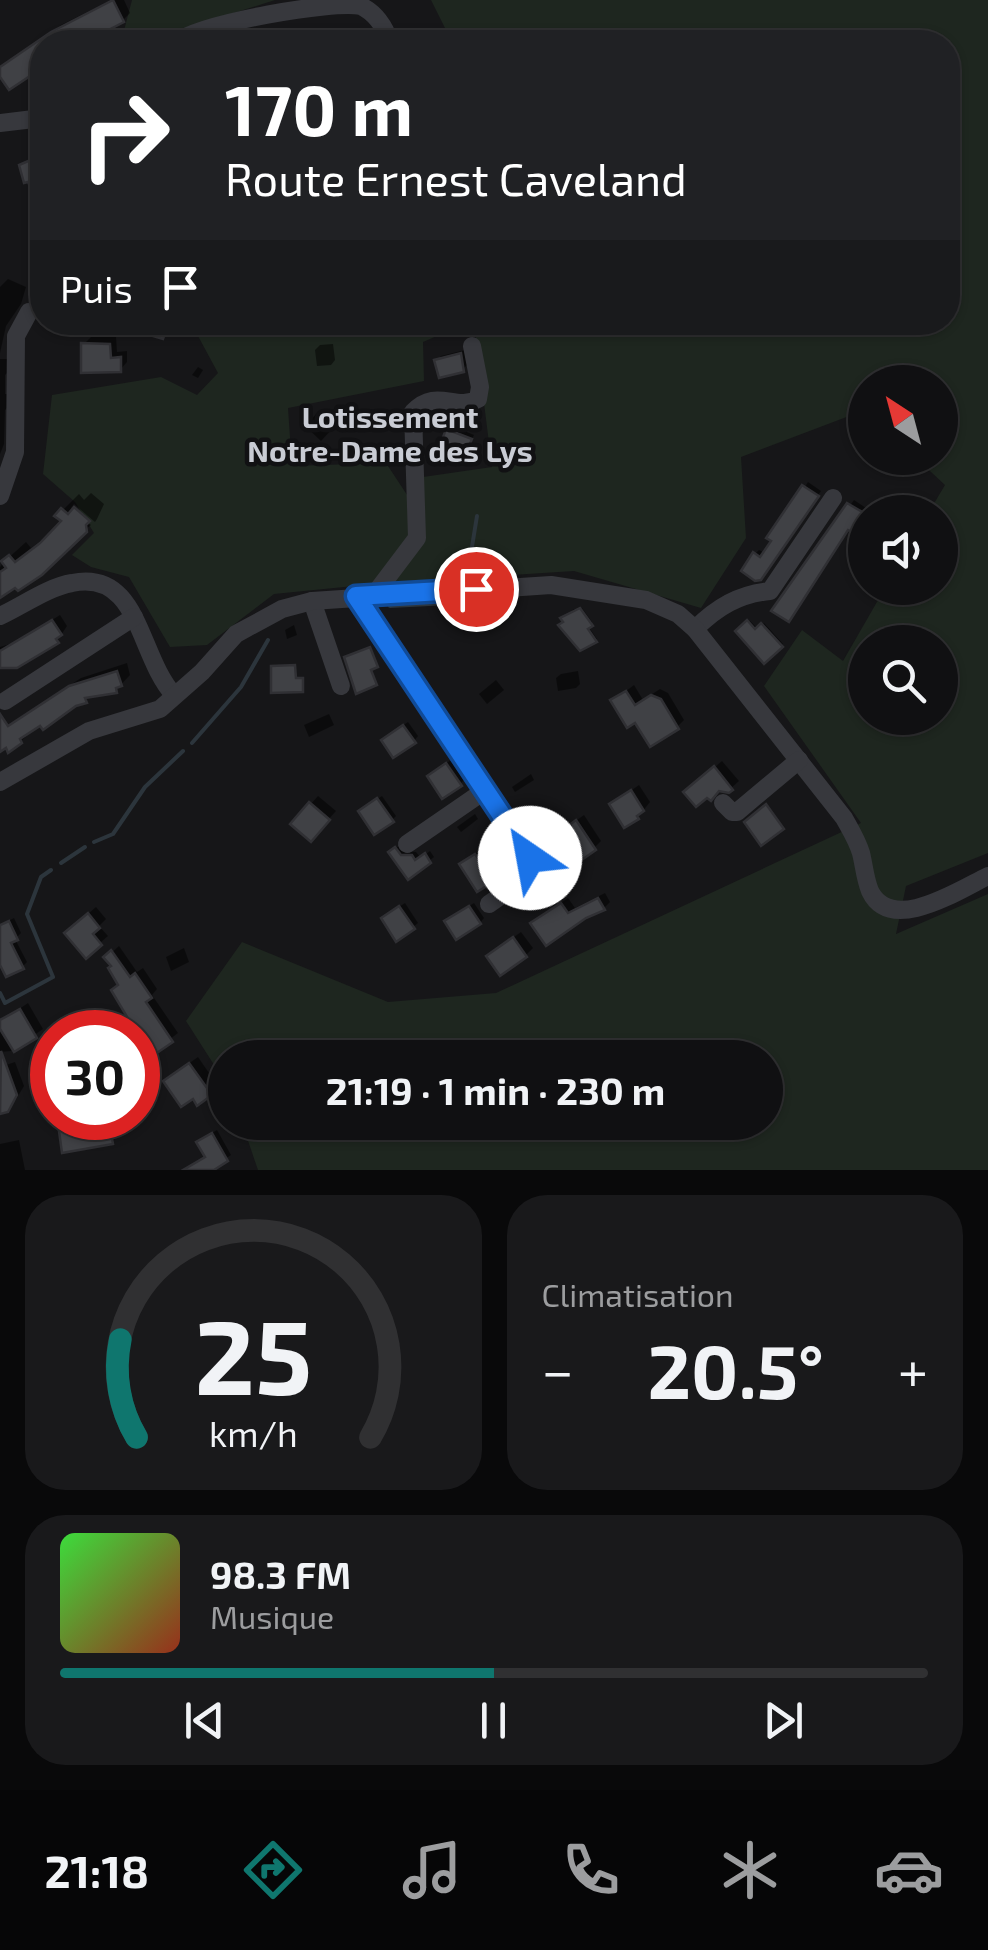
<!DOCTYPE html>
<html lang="fr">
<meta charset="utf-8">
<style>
:root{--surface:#101012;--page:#19191b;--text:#f1f3f6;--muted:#9c9d9f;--line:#303032;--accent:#0f766e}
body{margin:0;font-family:"Exo 2",sans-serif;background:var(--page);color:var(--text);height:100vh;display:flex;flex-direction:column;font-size:38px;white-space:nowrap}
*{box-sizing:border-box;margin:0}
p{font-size:32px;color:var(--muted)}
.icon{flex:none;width:55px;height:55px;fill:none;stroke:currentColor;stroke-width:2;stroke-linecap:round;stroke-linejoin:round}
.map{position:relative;height:1170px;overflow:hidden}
.drawer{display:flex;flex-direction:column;gap:25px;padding:25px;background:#09090a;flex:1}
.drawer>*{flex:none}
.hud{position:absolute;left:30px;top:30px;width:930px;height:305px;border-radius:40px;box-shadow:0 2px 8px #0004,0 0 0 2px var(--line);background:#202124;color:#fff;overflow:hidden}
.needle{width:65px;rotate:324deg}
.fabs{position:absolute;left:848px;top:365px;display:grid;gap:20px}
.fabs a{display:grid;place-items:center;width:110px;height:110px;border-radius:50%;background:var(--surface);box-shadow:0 2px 8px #0004,0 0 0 2px var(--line);font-size:50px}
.speed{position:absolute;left:30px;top:1010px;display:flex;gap:20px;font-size:50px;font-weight:700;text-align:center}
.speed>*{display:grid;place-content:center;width:130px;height:130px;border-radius:50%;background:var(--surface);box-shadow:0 2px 8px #0004,0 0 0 2px var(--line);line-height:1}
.speed .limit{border:15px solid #d22;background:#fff;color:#111}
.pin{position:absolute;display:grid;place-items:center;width:85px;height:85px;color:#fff;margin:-42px;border:5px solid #fff;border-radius:50%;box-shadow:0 2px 10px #0007}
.me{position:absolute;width:110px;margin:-55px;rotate:327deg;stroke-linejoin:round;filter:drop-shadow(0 0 8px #0008)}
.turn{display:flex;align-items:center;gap:35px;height:210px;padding:0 30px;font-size:45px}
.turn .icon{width:130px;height:130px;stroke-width:2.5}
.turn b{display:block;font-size:70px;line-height:85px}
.then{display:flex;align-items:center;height:95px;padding:0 30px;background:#0003;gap:20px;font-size:38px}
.big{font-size:75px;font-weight:700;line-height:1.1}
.drawer .widget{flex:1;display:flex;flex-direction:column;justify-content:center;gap:15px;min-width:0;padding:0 35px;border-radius:40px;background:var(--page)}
.drawer .dial{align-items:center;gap:0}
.dial svg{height:260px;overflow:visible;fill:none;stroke:var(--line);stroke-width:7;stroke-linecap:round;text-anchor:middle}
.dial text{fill:var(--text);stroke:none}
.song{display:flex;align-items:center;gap:30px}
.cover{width:120px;height:120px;border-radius:15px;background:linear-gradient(135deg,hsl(120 70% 55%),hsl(10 70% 35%))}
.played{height:10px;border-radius:5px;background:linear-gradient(90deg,var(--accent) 50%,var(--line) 50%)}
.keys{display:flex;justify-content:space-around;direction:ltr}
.heat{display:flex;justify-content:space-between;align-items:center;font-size:55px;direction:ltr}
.drawer .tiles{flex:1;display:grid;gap:25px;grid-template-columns:1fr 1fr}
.widget:last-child{grid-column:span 2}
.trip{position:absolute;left:208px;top:1040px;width:575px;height:100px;border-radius:50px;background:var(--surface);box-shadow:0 2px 8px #0004,0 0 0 2px var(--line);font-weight:700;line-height:100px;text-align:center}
.tab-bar{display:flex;height:160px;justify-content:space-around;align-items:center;background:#060607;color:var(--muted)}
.tab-bar .icon{width:70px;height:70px}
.tab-bar .on{color:var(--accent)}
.tab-bar b{font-size:45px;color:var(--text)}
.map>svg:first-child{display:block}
.green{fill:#1e261f;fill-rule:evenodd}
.shadow{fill:#0007}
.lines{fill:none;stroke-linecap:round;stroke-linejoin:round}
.stream{stroke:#2c353c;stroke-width:4}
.building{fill:#404145;stroke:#303034;stroke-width:2.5}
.minor{stroke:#37383d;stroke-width:18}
.route-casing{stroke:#114b97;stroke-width:25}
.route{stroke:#1a73e8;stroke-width:18}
.labels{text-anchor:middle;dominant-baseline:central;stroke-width:9;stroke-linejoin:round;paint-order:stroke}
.neighbourhood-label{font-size:30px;font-weight:bold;fill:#c9ccd4;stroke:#111113}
</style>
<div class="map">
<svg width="988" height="1170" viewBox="0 0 988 1170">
<rect width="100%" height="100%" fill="#161618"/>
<g class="green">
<polygon points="132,0 275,0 177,31 163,42 121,42"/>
<path d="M431,0H988V853L906,886L896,934L988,894V1170H258L242,1123L765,1122V1058H225V1082L186,1021L242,942L388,1002L496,993L861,823L764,686L802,630L843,661L885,588H940V512H929L945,485L916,458H940V382H865V410L741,457L746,538L701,608L574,571L374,584L274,594L207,645L170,647L129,577L91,567L72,555L94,533L75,502L43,474L52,395L161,377L197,395L218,373L191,323H467L423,342L424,381L288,408L292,466L386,463L417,510L423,477L492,467L474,323L948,322V42H452ZM865,642H940V718H865Z"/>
</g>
<g class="shadow">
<polygon points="111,0 124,0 130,13 123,20 80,42 42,42 42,65 10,87 0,73 6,63 61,25"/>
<polygon points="8,279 26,287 21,304 6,326 0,353 0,287"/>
<polygon points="91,337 116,337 117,352 127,351 127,362 120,370 84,344"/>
<polygon points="333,344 335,360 331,365 317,366 315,350 320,345"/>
<polygon points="465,350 467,365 463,369 437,361 441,356"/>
<polygon points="0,359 8,359 13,367 5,375 5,394 13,394 14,401 5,410 4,444 0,454"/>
<polygon points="198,367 203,370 198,378 192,375"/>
<polygon points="318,412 334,427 321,441 305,426"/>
<polygon points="453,426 474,435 464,455 448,431"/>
<polygon points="808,482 821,491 765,572 755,554 759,550 765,553"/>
<polygon points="91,493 104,504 97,519 95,522 74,504 71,508 91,525 0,596 0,567 5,561 26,542 31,548 56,530 65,521 58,515 79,494 84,500"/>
<polygon points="854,500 866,508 856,524 849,527 775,610"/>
<polygon points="582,608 592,622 588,626 597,639 581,648 563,618 574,609 577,612"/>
<polygon points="60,615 67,626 57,641 0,665 0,647 17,642"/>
<polygon points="750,621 758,629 764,623 783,644 765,660 739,631"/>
<polygon points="294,625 297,635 287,639 285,630"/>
<polygon points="127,663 130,675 116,690 91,694 41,722 21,741 0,745 0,733 4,728 81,678"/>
<polygon points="578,671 580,684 576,688 558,691 556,678 561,674"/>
<polygon points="496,680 504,690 487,704 479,694"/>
<polygon points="634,685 643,700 660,689 668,693 684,720 677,727 636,719 613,701"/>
<polygon points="329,714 334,725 309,737 304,725"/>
<polygon points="408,722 418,736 414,741 388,736"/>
<polygon points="451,760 464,780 460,784 434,772"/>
<polygon points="722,761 739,781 729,790 694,785"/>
<polygon points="531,774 534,780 515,792 512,787"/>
<polygon points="639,785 650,802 638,817 625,825 612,804"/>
<polygon points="318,796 336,811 318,831 293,824"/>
<polygon points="382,796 396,816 392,820 365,807"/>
<polygon points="475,814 478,819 461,832 457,827"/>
<polygon points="584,815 601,841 594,848 565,841 567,827"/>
<polygon points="400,845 405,851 416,852 421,858 430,851 434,857 409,877 391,852"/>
<polygon points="483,848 488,856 494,852 502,864 521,852 524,856 478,888 470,857"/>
<polygon points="605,893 610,902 604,908 540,917 568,898 575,908"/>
<polygon points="405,903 418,923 413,927 388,914"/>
<polygon points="474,903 484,918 480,923 452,917"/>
<polygon points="96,907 106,919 99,926 108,936 86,955 74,926"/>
<polygon points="14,918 21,933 15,939 27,962 22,967 0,945 0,925"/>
<polygon points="521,932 533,948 526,955 497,949"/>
<polygon points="119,946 137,972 143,968 157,989 152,995 178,1033 152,1053 114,965 107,957"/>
<polygon points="184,948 189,962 171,971 166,957"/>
<polygon points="28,1003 43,1029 11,1051 0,1052 0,1030 3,1030 0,1022"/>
<polygon points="198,1057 218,1086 210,1093 174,1074"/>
<polygon points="15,1062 24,1086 15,1101 0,1112 0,1067"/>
<polygon points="83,1118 116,1118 119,1135 112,1142 61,1132 69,1125 80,1123"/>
<polygon points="217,1130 231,1155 209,1170 193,1170 207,1156 204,1138"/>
<polygon points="19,1140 25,1170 0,1170 0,1144"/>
</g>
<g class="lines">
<g class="stream">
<polyline points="462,577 470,559 477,516"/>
<polyline points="390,606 449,603 452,600"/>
<polyline points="192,743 241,687 268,640"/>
<polyline points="94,842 113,834 145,787 183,751"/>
<polyline points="61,863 85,847"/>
<polyline points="0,993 5,1003 53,977 27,914 41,877 51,870"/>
</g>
</g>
<g class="building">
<polygon points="113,0 124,22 85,42 42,42 42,68 9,90 0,77 0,67 51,32"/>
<polygon points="42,155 42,185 31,189 28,182 24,183 19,165"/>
<polygon points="116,322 169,322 163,339 116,325"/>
<polygon points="81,343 110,344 111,358 121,357 121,372 81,373"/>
<polygon points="461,353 464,372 439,378 434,360"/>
<polygon points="446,429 472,439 464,458 439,448"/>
<polygon points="802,485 819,496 761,580 755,581 741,571 753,552 760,557 771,541 766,538"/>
<polygon points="847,503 864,513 852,532 848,530 789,622 771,611"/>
<polygon points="74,507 90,521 86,525 87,532 42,575 18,591 15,588 0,598 0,572 6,568 1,561 9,555 15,562 40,543 61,521 54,516 61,508 68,514"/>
<polygon points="580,608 593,626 588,629 597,642 580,651 558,625 563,622 560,618"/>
<polygon points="52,620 62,635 56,639 59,643 17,668 0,668 0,651"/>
<polygon points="747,620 755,629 761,623 783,647 764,664 735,631"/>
<polygon points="370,647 378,667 371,670 377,685 356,694 344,657"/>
<polygon points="295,665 296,678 303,678 303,692 271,693 271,666"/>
<polygon points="117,671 122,686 116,688 117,693 85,698 87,703 76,706 43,730 40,726 20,739 22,743 8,753 6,748 0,752 0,714 8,726 69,686"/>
<polygon points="626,691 635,705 651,695 661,699 679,729 650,747 635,723 627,728 610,700"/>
<polygon points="403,725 416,743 393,758 381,740"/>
<polygon points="446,763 462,786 442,799 427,776"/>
<polygon points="714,766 733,790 729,793 719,791 711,801 707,798 696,807 683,792"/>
<polygon points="631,790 644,811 637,816 639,819 624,828 609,804"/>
<polygon points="377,798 394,822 374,835 358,811"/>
<polygon points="309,802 330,820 311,842 290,824"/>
<polygon points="766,804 784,829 761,846 744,822"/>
<polygon points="576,820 596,850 570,868 556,847 563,842 557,834"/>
<polygon points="395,847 401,855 412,855 415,860 425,853 431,863 408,880 388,852"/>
<polygon points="475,854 480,861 486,857 494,870 513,857 519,866 477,892 459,864"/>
<polygon points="598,898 605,910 586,918 546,946 530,923 561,903 568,913"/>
<polygon points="399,906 415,929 396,942 381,918"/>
<polygon points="469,906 481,924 456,940 444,921"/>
<polygon points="88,913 100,928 93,934 102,945 86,959 64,933"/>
<polygon points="9,921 18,940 11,943 24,969 6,977 0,965 0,925"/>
<polygon points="513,937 527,957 500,976 486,956"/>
<polygon points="111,950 130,977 135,973 152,998 146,1002 173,1042 151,1057 111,990 118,985 108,968 111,966 103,957"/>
<polygon points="20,1009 37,1038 14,1052 0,1029 0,1020"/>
<polygon points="1,1051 17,1095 8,1112 0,1114"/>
<polygon points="189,1063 212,1095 197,1106 193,1099 181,1107 163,1081"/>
<polygon points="80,1118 86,1126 109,1122 113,1144 62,1153 59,1131 75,1129"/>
<polygon points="212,1133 228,1161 214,1170 183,1170 205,1157 196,1142"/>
</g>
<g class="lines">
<g class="minor">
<path d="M177,42C202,23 332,0 361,6C376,13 385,28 390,42"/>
<polyline points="0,123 42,118"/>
<polyline points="0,496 15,452 16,336 29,312"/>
<path d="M374,595L417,538L413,412C437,387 455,412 478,399L480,387L472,346"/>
<polyline points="356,596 530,858 535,872 489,904"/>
<polyline points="312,601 341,686"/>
<path d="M0,616C22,606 48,587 72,583C140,569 138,656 174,695"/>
<path d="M695,629C717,607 739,594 770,591L833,498"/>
<polyline points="5,701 134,617"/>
<path d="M0,782L89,731L160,709L202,672L236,634L282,609L312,601L551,585L646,600L678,614L695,629L844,818C850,829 857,840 861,853C864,865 865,879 870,891C891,935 959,890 988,876"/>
<polyline points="723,803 732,812 737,812 799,760"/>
<polyline points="407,844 484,791"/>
</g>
</g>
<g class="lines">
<defs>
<polyline id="route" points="476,589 356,596 530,858"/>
</defs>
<use href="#route" class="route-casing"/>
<use href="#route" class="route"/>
</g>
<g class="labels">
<g class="neighbourhood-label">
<text x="390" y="416">Lotissement<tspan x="390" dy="34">Notre-Dame des Lys</tspan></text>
</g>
</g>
</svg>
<div class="fabs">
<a><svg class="needle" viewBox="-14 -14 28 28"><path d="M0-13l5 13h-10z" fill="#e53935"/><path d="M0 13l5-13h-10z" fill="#9c9d9f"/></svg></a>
<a><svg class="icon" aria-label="sound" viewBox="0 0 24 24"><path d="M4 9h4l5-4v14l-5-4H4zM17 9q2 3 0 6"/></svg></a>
<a><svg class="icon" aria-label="search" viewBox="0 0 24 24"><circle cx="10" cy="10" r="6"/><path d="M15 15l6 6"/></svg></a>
</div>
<div class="speed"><div class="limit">30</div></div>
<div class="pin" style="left:476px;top:589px;background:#d93025"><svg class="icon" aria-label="arrive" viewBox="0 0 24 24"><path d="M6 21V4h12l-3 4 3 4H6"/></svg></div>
<svg class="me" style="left:530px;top:858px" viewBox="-20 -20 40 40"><circle r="19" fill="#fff"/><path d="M0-13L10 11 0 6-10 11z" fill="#1a73e8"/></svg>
<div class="trip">21:19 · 1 min · 230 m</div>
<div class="hud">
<div class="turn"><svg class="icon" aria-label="right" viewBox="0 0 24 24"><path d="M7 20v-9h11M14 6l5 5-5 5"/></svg><div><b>170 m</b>Route Ernest Caveland</div></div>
<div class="then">Puis<svg class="icon" aria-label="arrive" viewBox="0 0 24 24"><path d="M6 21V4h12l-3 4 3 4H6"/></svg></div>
</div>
</div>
<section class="drawer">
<div class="tiles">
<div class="widget dial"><svg viewBox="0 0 100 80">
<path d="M14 69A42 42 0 1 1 86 69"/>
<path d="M14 69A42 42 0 0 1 9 39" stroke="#0f766e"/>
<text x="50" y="56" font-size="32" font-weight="700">25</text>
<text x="50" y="72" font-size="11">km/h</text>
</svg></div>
<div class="widget"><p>Climatisation</p>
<div class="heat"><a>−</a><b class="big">20.5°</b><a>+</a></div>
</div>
<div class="widget">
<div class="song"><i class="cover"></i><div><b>98.3 FM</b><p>Musique</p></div></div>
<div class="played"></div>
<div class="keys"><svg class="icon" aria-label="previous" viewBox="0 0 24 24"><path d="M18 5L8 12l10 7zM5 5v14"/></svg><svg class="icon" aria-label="pause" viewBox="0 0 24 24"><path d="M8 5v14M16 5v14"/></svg><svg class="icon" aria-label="next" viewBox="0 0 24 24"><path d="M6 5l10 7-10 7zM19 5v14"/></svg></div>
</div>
</div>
</section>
<nav class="tab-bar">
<b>21:18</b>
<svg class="icon on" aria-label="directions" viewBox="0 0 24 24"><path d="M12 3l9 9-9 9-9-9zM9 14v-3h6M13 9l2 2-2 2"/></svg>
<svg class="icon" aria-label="music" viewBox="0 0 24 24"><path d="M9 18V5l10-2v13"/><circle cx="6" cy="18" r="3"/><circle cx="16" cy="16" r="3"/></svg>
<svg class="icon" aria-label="phone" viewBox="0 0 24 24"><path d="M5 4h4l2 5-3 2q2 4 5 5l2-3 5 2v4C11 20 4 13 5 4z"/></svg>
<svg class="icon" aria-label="climate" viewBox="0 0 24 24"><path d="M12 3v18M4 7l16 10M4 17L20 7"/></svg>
<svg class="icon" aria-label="car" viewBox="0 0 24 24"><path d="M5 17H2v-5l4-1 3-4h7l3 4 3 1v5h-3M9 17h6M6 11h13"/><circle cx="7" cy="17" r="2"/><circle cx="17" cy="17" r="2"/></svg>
</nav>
